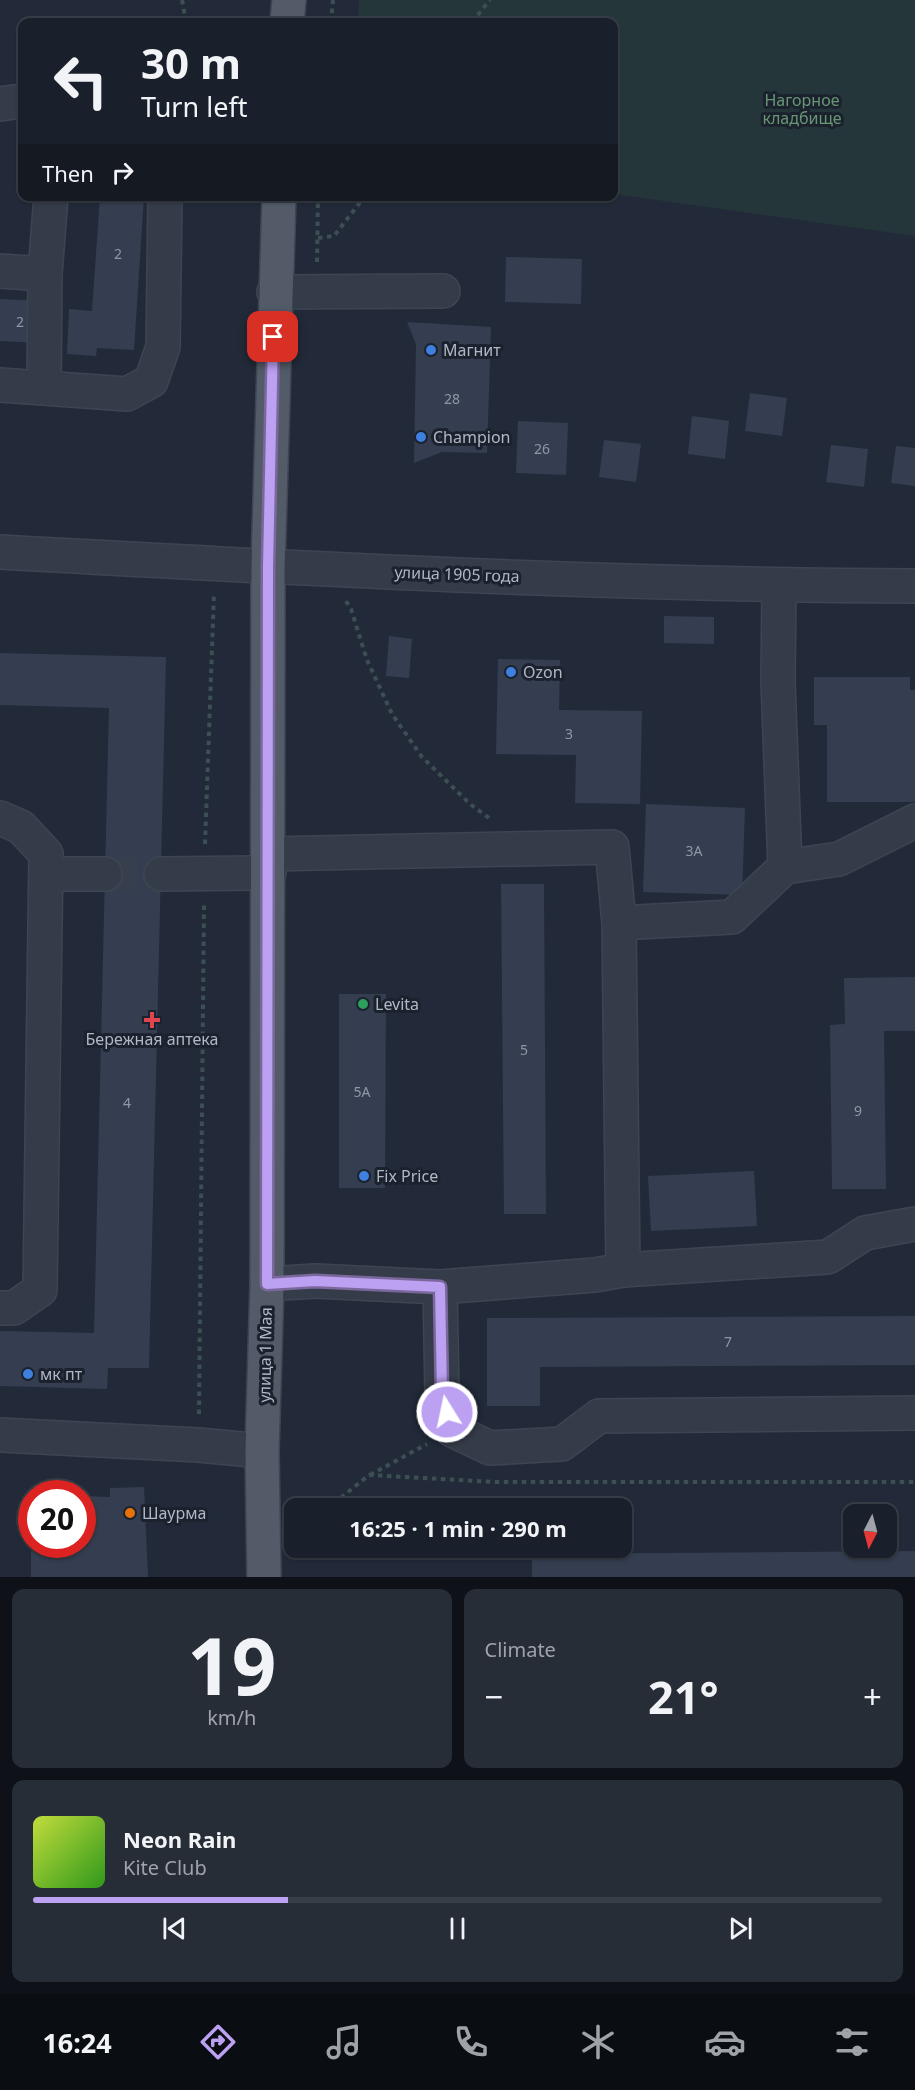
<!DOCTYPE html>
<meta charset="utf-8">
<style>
:root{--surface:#1a202b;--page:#272d37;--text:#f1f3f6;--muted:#9fa3a9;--line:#383e47;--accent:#bca0f2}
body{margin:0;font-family:"Noto Sans",sans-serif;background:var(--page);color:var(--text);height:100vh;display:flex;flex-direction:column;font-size:22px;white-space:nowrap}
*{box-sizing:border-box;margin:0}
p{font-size:20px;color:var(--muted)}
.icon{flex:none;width:33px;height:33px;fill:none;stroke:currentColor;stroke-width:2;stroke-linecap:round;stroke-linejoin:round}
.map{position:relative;height:1577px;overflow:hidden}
.panel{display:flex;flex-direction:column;gap:12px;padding:12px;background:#0e1218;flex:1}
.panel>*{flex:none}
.hud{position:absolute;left:18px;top:18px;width:600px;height:183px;border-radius:12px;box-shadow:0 2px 4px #0004,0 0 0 2px var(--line);background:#1a202b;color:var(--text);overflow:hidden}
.needle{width:39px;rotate:186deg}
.buttons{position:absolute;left:843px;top:1504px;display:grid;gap:12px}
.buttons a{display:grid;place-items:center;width:54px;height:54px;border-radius:12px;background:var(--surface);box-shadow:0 2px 4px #0004,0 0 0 2px var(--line);font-size:30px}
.speed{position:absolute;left:18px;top:1480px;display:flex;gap:12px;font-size:30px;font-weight:700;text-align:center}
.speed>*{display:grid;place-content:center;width:78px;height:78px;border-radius:50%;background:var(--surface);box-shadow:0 2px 4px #0004,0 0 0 2px var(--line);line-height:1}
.speed .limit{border:9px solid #d22;background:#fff;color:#111}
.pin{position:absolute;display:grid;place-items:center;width:51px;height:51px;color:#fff;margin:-26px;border-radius:12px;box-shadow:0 3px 9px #0006}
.me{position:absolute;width:66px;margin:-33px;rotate:350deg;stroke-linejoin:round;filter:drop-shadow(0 0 4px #0008)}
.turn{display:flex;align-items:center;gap:21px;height:126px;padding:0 24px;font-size:27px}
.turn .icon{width:78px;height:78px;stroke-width:2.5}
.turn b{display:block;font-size:42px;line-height:51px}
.then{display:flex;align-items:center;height:57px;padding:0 24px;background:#0003;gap:12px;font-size:22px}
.big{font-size:45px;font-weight:700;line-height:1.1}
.panel .widget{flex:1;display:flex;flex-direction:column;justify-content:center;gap:9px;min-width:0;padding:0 21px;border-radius:12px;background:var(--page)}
.panel .dial{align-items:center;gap:0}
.dial b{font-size:78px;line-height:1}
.song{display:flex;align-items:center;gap:18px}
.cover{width:72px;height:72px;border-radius:9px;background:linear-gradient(135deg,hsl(70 70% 55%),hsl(110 70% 35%))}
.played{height:6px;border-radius:3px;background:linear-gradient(90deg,var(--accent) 30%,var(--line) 30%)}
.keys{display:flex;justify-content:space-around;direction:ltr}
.heat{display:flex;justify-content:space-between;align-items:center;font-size:33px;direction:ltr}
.panel .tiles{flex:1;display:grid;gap:12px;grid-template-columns:1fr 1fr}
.widget:last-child{grid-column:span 2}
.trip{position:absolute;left:284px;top:1498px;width:348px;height:60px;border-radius:12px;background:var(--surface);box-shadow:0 2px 4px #0004,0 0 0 2px var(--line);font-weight:700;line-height:60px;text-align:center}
.dock{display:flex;height:96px;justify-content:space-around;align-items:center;background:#0a0d11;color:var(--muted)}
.dock .icon{width:42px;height:42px}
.dock .active{color:var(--accent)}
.dock b{font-size:27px;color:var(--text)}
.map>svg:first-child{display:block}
.green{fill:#24363a}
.building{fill:#343e50}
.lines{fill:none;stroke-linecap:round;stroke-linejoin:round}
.minor-tunnel{stroke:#373f4e;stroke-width:33;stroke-dasharray:33 16;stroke-linecap:butt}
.minor-casing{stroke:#3e4552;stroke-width:36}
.major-casing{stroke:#3e4552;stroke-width:36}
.path{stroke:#3c4f52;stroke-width:4;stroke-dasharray:4.5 4.5;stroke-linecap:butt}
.minor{stroke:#353c49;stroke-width:33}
.major{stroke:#535b69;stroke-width:33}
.route-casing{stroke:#7a689d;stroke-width:15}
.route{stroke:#bca0f2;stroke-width:10}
.shop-dot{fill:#3f7fe0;stroke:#1b222e;stroke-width:2}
.leisure-dot{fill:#2e9e5b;stroke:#1b222e;stroke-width:2}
.health-dot{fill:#e0444e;stroke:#1b222e;stroke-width:2}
.food-dot{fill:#e8710a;stroke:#1b222e;stroke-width:2}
.labels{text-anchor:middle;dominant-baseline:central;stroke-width:6;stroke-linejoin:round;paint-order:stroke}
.number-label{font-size:14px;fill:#8f97a6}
.park-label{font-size:16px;fill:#689675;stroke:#1b222e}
.poi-label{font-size:16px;fill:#b0b7c5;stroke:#1b222e;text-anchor:start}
.street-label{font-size:16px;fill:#b0b7c5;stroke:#1b222e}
</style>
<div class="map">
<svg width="915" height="1577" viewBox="0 0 915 1577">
<rect width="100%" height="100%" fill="#222a39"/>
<polygon class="green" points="359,0 915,0 915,236 614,194 614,22 358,22"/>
<g class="building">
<polygon points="100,196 144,196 134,350 97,348 96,356 67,354 69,309 92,311"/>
<polygon points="506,257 582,259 581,304 505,302"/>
<polygon points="0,299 41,301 39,343 0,341"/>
<polygon points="407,322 491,327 487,453 442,452 414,463 416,344"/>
<polygon points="750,393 787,398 782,436 745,431"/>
<polygon points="692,416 729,421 725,459 688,454"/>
<polygon points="518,421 568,423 566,475 516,473"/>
<polygon points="604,440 641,444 636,482 599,477"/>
<polygon points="831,445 868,449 864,487 826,482"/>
<polygon points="896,446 915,448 915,486 891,483"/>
<polygon points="664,616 714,617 714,644 664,643"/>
<polygon points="389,636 412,639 409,678 386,676"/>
<polygon points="0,653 166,657 149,1368 108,1368 107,1389 0,1386 0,1331 94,1333 109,708 0,705"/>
<polygon points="498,659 560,660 559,710 642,711 640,804 575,803 576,755 496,754"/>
<polygon points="814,677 910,677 910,690 915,690 915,802 827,802 827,725 814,725"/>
<polygon points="646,804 745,808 742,895 643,892"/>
<polygon points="501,884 544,884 546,1214 504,1214"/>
<polygon points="915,977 915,1031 884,1031 886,1189 832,1189 830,1025 845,1024 844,978"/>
<polygon points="339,994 386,994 385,1188 339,1188"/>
<polygon points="754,1171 757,1226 651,1231 648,1176"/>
<polygon points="915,1316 915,1365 540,1367 540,1406 487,1406 487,1318"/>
<polygon points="144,1487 148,1577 31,1577 31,1545 82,1545 82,1496 110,1497 110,1488"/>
<rect x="23" y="1496" width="9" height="24"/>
<polygon points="915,1551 915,1577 532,1577 532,1554"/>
</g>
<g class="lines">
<polyline class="minor-tunnel" points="105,874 161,874"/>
<defs>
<g id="minor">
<polyline points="0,104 22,101"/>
<polyline points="0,271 45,274"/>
<polyline points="274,292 443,291"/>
<polyline points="0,385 127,394 151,381 163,347 165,196"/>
<polyline points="44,387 45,274 51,196"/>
<path d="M0,552C305,569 610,585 915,586"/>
<polyline points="779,585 778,682 785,867"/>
<polyline points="0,818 21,827 46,854 40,1290 14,1308 0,1308"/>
<polyline points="269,854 612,847 619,923 623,1270"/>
<polyline points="46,874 105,874"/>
<polyline points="161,874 269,873"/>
<polyline points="619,923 732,917 785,867 839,859 915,821"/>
<polyline points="267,1284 315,1281 440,1287 442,1393 452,1430 490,1448 562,1444 599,1416 915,1413"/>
<polyline points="440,1287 595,1275 623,1270 828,1257 865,1233 915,1224"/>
<polyline points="0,1435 198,1445 262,1451"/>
</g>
<g id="major">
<polyline points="287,22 289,0"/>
<polyline points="264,1577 262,1451 267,1284 268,567 279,196"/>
</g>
</defs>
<use href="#minor" class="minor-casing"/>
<use href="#major" class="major-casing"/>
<g class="path">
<polyline points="182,0 186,22"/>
<polyline points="331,22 333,0"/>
<polyline points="472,22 490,0"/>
<polyline points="318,238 334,236 365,196"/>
<polyline points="317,262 318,196"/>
<polyline points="346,601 351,609 367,660 392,714 422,757 470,804 489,818"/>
<polyline points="205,844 214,593"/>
<polyline points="199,1414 204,905"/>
<polyline points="370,1475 427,1444"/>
<polyline points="327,1509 369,1475 497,1482 915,1482"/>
</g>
<use href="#minor" class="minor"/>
<use href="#major" class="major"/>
</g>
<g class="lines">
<defs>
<polyline id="route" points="273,337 268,567 267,1284 315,1281 440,1287 442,1393 447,1412"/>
</defs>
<use href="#route" class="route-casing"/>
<use href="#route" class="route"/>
</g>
<g class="shop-dot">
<circle cx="431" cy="350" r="6"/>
<circle cx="421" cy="437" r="6"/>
<circle cx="511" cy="672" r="6"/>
<circle cx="364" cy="1176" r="6"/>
<circle cx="28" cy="1374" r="6"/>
</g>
<circle class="leisure-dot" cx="363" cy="1004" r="6"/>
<path class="health-dot" d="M149 1011h6v6h6v6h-6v6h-6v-6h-6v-6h6z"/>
<circle class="food-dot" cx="130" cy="1513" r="6"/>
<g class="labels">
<g class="number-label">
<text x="118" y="253">2</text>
<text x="20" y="321">2</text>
<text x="452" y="398">28</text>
<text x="542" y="448">26</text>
<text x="569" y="733">3</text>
<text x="694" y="850">3А</text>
<text x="524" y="1049">5</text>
<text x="362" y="1091">5А</text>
<text x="127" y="1102">4</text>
<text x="858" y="1110">9</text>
<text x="728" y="1341">7</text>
</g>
<g class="park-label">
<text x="802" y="100">Нагорное<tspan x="802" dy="18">кладбище</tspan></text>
</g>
<g class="poi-label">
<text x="443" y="350">Магнит</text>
<text x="433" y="437">Champion</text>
<text x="523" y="672">Ozon</text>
<text x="375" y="1004">Levita</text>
<text x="152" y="1039" text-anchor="middle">Бережная аптека</text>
<text x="376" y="1176">Fix Price</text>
<text x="40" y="1374">мк пт</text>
<text x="142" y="1513">Шаурма</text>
</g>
<g class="street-label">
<text transform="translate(457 574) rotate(2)">улица 1905 года</text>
<text transform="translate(265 1355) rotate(-89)">улица 1 Мая</text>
</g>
</g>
</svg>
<div class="buttons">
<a><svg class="needle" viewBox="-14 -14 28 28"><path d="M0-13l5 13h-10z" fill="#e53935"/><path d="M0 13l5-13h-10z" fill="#9fa3a9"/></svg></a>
</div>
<div class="speed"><div class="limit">20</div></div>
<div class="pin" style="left:273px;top:337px;background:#d93025"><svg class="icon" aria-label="arrive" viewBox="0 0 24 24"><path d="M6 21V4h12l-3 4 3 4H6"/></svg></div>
<svg class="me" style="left:447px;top:1412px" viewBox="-20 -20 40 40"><circle r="17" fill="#bca0f2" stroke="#fff" stroke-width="3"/><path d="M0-11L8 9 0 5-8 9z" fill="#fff"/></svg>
<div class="trip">16:25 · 1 min · 290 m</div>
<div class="hud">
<div class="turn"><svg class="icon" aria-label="left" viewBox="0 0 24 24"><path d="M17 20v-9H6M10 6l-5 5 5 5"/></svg><div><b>30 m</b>Turn left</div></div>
<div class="then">Then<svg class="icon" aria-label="right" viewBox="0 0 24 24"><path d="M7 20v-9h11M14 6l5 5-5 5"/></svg></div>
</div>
</div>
<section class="panel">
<div class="tiles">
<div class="widget dial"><b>19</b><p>km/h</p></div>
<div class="widget"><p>Climate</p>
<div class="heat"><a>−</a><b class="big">21°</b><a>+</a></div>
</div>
<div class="widget">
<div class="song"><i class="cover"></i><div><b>Neon Rain</b><p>Kite Club</p></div></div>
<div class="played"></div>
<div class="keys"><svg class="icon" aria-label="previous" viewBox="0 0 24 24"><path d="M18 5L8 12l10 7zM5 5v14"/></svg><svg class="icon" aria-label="pause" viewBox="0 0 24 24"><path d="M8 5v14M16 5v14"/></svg><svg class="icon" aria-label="next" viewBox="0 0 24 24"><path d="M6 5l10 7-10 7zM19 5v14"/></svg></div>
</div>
</div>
</section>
<nav class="dock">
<b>16:24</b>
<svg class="icon active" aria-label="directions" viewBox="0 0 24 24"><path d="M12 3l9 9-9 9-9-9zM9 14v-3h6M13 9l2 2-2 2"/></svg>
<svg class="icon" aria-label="music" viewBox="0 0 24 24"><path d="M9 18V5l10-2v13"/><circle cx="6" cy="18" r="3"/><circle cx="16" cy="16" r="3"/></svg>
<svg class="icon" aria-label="phone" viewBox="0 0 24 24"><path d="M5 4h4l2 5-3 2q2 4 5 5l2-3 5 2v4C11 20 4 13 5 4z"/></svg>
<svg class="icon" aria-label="climate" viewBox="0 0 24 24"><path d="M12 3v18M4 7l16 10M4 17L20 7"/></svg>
<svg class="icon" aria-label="car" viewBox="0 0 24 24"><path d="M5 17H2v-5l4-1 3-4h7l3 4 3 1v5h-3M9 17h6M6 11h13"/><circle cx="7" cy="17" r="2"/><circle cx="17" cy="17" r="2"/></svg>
<svg class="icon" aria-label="filters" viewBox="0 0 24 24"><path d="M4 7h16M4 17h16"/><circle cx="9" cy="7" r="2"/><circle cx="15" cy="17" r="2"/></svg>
</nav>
